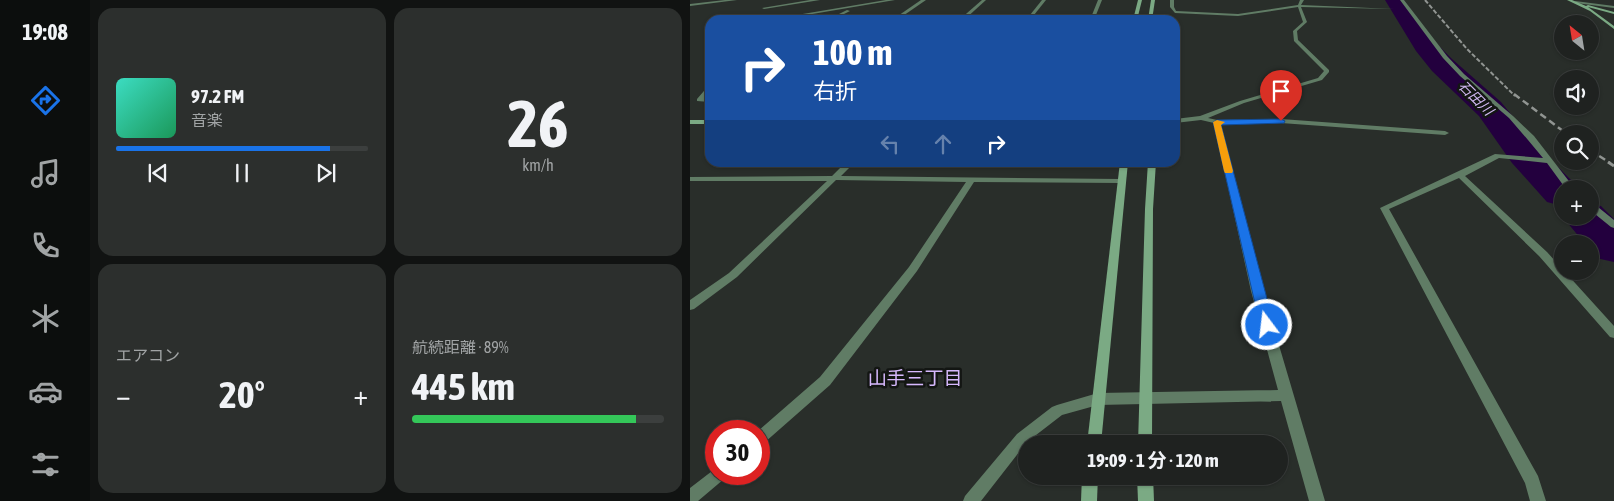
<!DOCTYPE html>
<html lang="ja">
<meta charset="utf-8">
<style>
:root{--surface:#1f2220;--page:#2c2f2d;--text:#f1f3f6;--muted:#a1a4a5;--line:#3c3f3e;--accent:#1a73e8}
body{margin:0;font-family:"Asap Condensed","Noto Sans JP",sans-serif;background:var(--page);color:var(--text);height:100vh;display:flex;flex-direction:column;font-size:19px;white-space:nowrap}
*{box-sizing:border-box;margin:0}
p{font-size:16px;color:var(--muted)}
.icon{flex:none;width:28px;height:28px;fill:none;stroke:currentColor;stroke-width:2;stroke-linecap:round;stroke-linejoin:round}
.map{position:relative;flex:1;overflow:hidden}
.details{display:flex;flex-direction:column;gap:8px;padding:8px;background:#111312;width:600px}
.details>*{flex:none}
.guide{position:absolute;left:15px;top:15px;width:475px;height:152px;border-radius:15px;box-shadow:0 1px 4px #0004,0 0 0 1px var(--line);background:#1a4fa0;color:#fff;overflow:hidden}
.needle{width:32px;rotate:330deg}
.fabs{position:absolute;left:864px;top:15px;display:grid;gap:10px}
.fabs a{display:grid;place-items:center;width:45px;height:45px;border-radius:50%;background:var(--surface);box-shadow:0 1px 4px #0004,0 0 0 1px var(--line);font-size:25px}
.speed{position:absolute;left:15px;top:420px;display:flex;gap:10px;font-size:25px;font-weight:700;text-align:center}
.speed>*{display:grid;place-content:center;width:65px;height:65px;border-radius:50%;background:var(--surface);box-shadow:0 1px 4px #0004,0 0 0 1px var(--line);line-height:1}
.speed .limit{border:8px solid #d22;background:#fff;color:#111}
.pin{position:absolute;display:grid;place-items:center;width:42px;height:42px;color:#fff;margin:-51px -21px;border-radius:50% 50% 50% 0;rotate:-45deg;box-shadow:0 0 5px #0007}
.pin .icon{rotate:45deg}
.me{position:absolute;width:55px;margin:-28px;rotate:345deg;stroke-linejoin:round;filter:drop-shadow(0 0 4px #0008)}
.turn{display:flex;align-items:center;gap:18px;height:105px;padding:0 25px;font-size:22px}
.turn .icon{width:65px;height:65px;stroke-width:2.5}
.turn b{display:block;font-size:35px;line-height:42px}
.lanes{display:flex;align-items:center;height:48px;padding:0 25px;background:#0003;justify-content:center;gap:25px;direction:ltr}
.lanes .off{opacity:.35}
.big{font-size:38px;font-weight:700;line-height:1.1}
.details .widget{flex:1;display:flex;flex-direction:column;justify-content:center;gap:8px;min-width:0;padding:0 18px;border-radius:15px;background:var(--page)}
.details .dial{align-items:center;gap:0}
.dial b{font-size:65px;line-height:1}
.song{display:flex;align-items:center;gap:15px}
.cover{width:60px;height:60px;border-radius:8px;background:linear-gradient(135deg,hsl(170 70% 55%),hsl(150 70% 35%))}
.played{height:5px;border-radius:2px;background:linear-gradient(90deg,var(--accent) 85%,var(--line) 85%)}
.keys{display:flex;justify-content:space-around;direction:ltr}
.heat{display:flex;justify-content:space-between;align-items:center;font-size:28px;direction:ltr}
.charge{height:8px;border-radius:4px;background:linear-gradient(90deg,#34c759 89%,var(--line) 0)}
.details .tiles{flex:1;display:grid;gap:8px;grid-template-columns:repeat(2,1fr)}
.trip{position:absolute;left:328px;top:435px;width:270px;height:50px;border-radius:25px;background:var(--surface);box-shadow:0 1px 4px #0004,0 0 0 1px var(--line);font-weight:700;line-height:50px;text-align:center}
main{display:flex;flex:1;min-height:0}
.tab-bar{display:flex;flex-direction:column;width:90px;justify-content:space-around;align-items:center;background:#0c0e0d;color:var(--muted)}
.tab-bar .icon{width:35px;height:35px}
.tab-bar .on{color:var(--accent)}
.tab-bar b{font-size:22px;color:var(--text)}
.map>svg:first-child{display:block}
.lines{fill:none;stroke-linecap:round;stroke-linejoin:round}
.river{fill:#23003e;fill-rule:evenodd}
.street{fill:#607c65;fill-rule:evenodd}
.secondary{fill:#7baa84;fill-rule:evenodd}
.rail-far2{stroke:#919592;stroke-width:2;stroke-dasharray:4.5 2;stroke-linecap:butt}
.rail-far1{stroke:#919592;stroke-width:2.5;stroke-dasharray:7 4;stroke-linecap:butt}
.rail{stroke:#919592;stroke-width:3;stroke-dasharray:9 4.5;stroke-linecap:butt}
.route{fill:#1a73e8;stroke:#114b97}
.slow{fill:#f59e0b}
.labels{text-anchor:middle;dominant-baseline:central;stroke-width:5;stroke-linejoin:round;paint-order:stroke}
.far-water-label{font-size:14px;font-style:italic;fill:#d1b8f2;stroke:#131613}
.near-neighbourhood-label{font-size:19px;fill:#d6b8fd;stroke:#131613}
</style>
<main>
<nav class="tab-bar">
<b>19:08</b>
<svg class="icon on" aria-label="directions" viewBox="0 0 24 24"><path d="M12 3l9 9-9 9-9-9zM9 14v-3h6M13 9l2 2-2 2"/></svg>
<svg class="icon" aria-label="music" viewBox="0 0 24 24"><path d="M9 18V5l10-2v13"/><circle cx="6" cy="18" r="3"/><circle cx="16" cy="16" r="3"/></svg>
<svg class="icon" aria-label="phone" viewBox="0 0 24 24"><path d="M5 4h4l2 5-3 2q2 4 5 5l2-3 5 2v4C11 20 4 13 5 4z"/></svg>
<svg class="icon" aria-label="climate" viewBox="0 0 24 24"><path d="M12 3v18M4 7l16 10M4 17L20 7"/></svg>
<svg class="icon" aria-label="car" viewBox="0 0 24 24"><path d="M5 17H2v-5l4-1 3-4h7l3 4 3 1v5h-3M9 17h6M6 11h13"/><circle cx="7" cy="17" r="2"/><circle cx="17" cy="17" r="2"/></svg>
<svg class="icon" aria-label="filters" viewBox="0 0 24 24"><path d="M4 7h16M4 17h16"/><circle cx="9" cy="7" r="2"/><circle cx="15" cy="17" r="2"/></svg>
</nav>
<section class="details">
<div class="tiles">
<div class="widget">
<div class="song"><i class="cover"></i><div><b>97.2 FM</b><p>音楽</p></div></div>
<div class="played"></div>
<div class="keys"><svg class="icon" aria-label="previous" viewBox="0 0 24 24"><path d="M18 5L8 12l10 7zM5 5v14"/></svg><svg class="icon" aria-label="pause" viewBox="0 0 24 24"><path d="M8 5v14M16 5v14"/></svg><svg class="icon" aria-label="next" viewBox="0 0 24 24"><path d="M6 5l10 7-10 7zM19 5v14"/></svg></div>
</div>
<div class="widget dial"><b>26</b><p>km/h</p></div>
<div class="widget"><p>エアコン</p>
<div class="heat"><a>−</a><b class="big">20°</b><a>+</a></div>
</div>
<div class="widget"><p>航続距離 · 89%</p><b class="big">445 km</b><div class="charge"></div></div>
</div>
</section>
<div class="map">
<svg width="924" height="501" viewBox="0 0 924 501">
<rect width="100%" height="100%" fill="#292e2a"/>
<g class="lines">
<g class="river">
<polygon points="695,0 714,0 744,41 762,59 811,102 848,147 890,189 872,189 872,206 857,202 822,163 789,116 742,71 726,51"/>
<polygon points="900,204 911,206 924,219 924,262 906,258 900,250 900,244 895,244 872,216 900,216"/>
</g>
<g class="street">
<polygon points="35,0 47,0 0,6 0,4"/>
<polygon points="120,0 130,0 74,9 72,8"/>
<polygon points="196,0 205,0 87,20 77,20"/>
<polygon points="231,0 236,0 207,20 202,20"/>
<polygon points="292,0 296,0 274,20 269,20"/>
<polygon points="352,0 356,0 340,20 336,20"/>
<polygon points="408,0 412,0 404,20 400,20"/>
<polygon points="480,0 484,0 484,7 486,11 548,14 608,5 610,0 614,0 611,5 704,9 611,7 617,22 607,31 608,40 639,70 639,72 632,80 554,103 518,118 527,120 591,119 755,131 759,133 755,135 591,123 531,124 573,291 635,501 619,501 591,401 408,405 372,415 337,442 291,501 273,501 275,496 327,434 362,407 367,405 408,393 588,390 561,291 524,123 511,120 485,123 485,119 510,116 550,101 628,78 634,71 604,41 603,31 613,22 608,7 548,16 485,13 480,7"/>
<polygon points="710,0 714,0 757,56 774,74 823,116 844,136 885,189 876,189 857,163 809,158 775,176 857,252 924,326 924,338 920,337 849,256 769,178 699,209 848,476 856,501 840,501 835,483 690,208 805,154 853,158 838,140 819,118 770,76 753,58"/>
<polygon points="885,1 924,6 924,8 886,3"/>
<polygon points="157,10 160,11 142,20 137,20"/>
<polygon points="20,84 20,90 14,98 20,98 20,102 7,101 7,99"/>
<polygon points="156,162 165,162 151,176 431,179 435,181 431,183 284,182 227,271 140,385 74,443 69,445 68,431 130,377 219,267 276,182 146,180 47,277 4,309 0,310 0,300 39,273 137,181 0,181 0,177 142,176"/>
<polygon points="900,202 903,203 924,220 924,228 921,227 900,210"/>
<polygon points="26,468 26,474 36,474 34,479 8,501 0,501 0,488"/>
</g>
<g class="secondary">
<polygon points="448,0 452,0 447,20 443,20"/>
<polygon points="461,0 465,0 462,20 458,20"/>
<polygon points="877,0 882,0 896,6 898,5 924,12 924,14 898,7 924,26 924,29 900,11"/>
<rect x="0" y="120" width="20" height="4"/>
<polygon points="430,162 438,162 411,444 397,444"/>
<polygon points="458,162 466,162 463,209 462,444 448,444 455,209"/>
<polygon points="392,476 408,476 407,501 391,501"/>
<polygon points="447,476 463,476 464,501 448,501"/>
</g>
<polyline class="rail-far2" points="735,0 777,49 825,96"/>
<g class="rail-far1">
<polyline points="824,94 877,134"/>
<polyline points="900,150 920,163"/>
</g>
<polyline class="rail" points="918,162 924,166"/>
</g>
<polygon class="route" points="591,119 595,121 594,123 531,125 584,325 582,329 572,329 570,325 523,122 527,120"/>
<polygon class="slow" points="527,120 535,122 531,125 543,171 542,173 535,173 534,171 523,122"/>
<g class="labels">
<g class="far-water-label">
<text transform="translate(786 98) rotate(45)">石田川</text>
</g>
<g class="near-neighbourhood-label">
<text x="225" y="378">山手三丁目</text>
</g>
</g>
</svg>
<div class="fabs">
<a><svg class="needle" viewBox="-14 -14 28 28"><path d="M0-13l5 13h-10z" fill="#e53935"/><path d="M0 13l5-13h-10z" fill="#a1a4a5"/></svg></a>
<a><svg class="icon" aria-label="sound" viewBox="0 0 24 24"><path d="M4 9h4l5-4v14l-5-4H4zM17 9q2 3 0 6"/></svg></a>
<a><svg class="icon" aria-label="search" viewBox="0 0 24 24"><circle cx="10" cy="10" r="6"/><path d="M15 15l6 6"/></svg></a>
<a>+</a>
<a>−</a>
</div>
<div class="speed"><div class="limit">30</div></div>
<div class="pin" style="left:591px;top:121px;background:#d93025"><svg class="icon" aria-label="arrive" viewBox="0 0 24 24"><path d="M6 21V4h12l-3 4 3 4H6"/></svg></div>
<svg class="me" style="left:577px;top:325px" viewBox="-20 -20 40 40"><circle r="17" fill="#1a73e8" stroke="#fff" stroke-width="3"/><path d="M0-11L8 9 0 5-8 9z" fill="#fff"/></svg>
<div class="trip">19:09 · 1 分 · 120 m</div>
<div class="guide">
<div class="turn"><svg class="icon" aria-label="right" viewBox="0 0 24 24"><path d="M7 20v-9h11M14 6l5 5-5 5"/></svg><div><b>100 m</b>右折</div></div>
<div class="lanes"><svg class="icon off" aria-label="left" viewBox="0 0 24 24"><path d="M17 20v-9H6M10 6l-5 5 5 5"/></svg><svg class="icon off" aria-label="ahead" viewBox="0 0 24 24"><path d="M12 20V5M6 11l6-6 6 6"/></svg><svg class="icon" aria-label="right" viewBox="0 0 24 24"><path d="M7 20v-9h11M14 6l5 5-5 5"/></svg></div>
</div>
</div>
</main>
